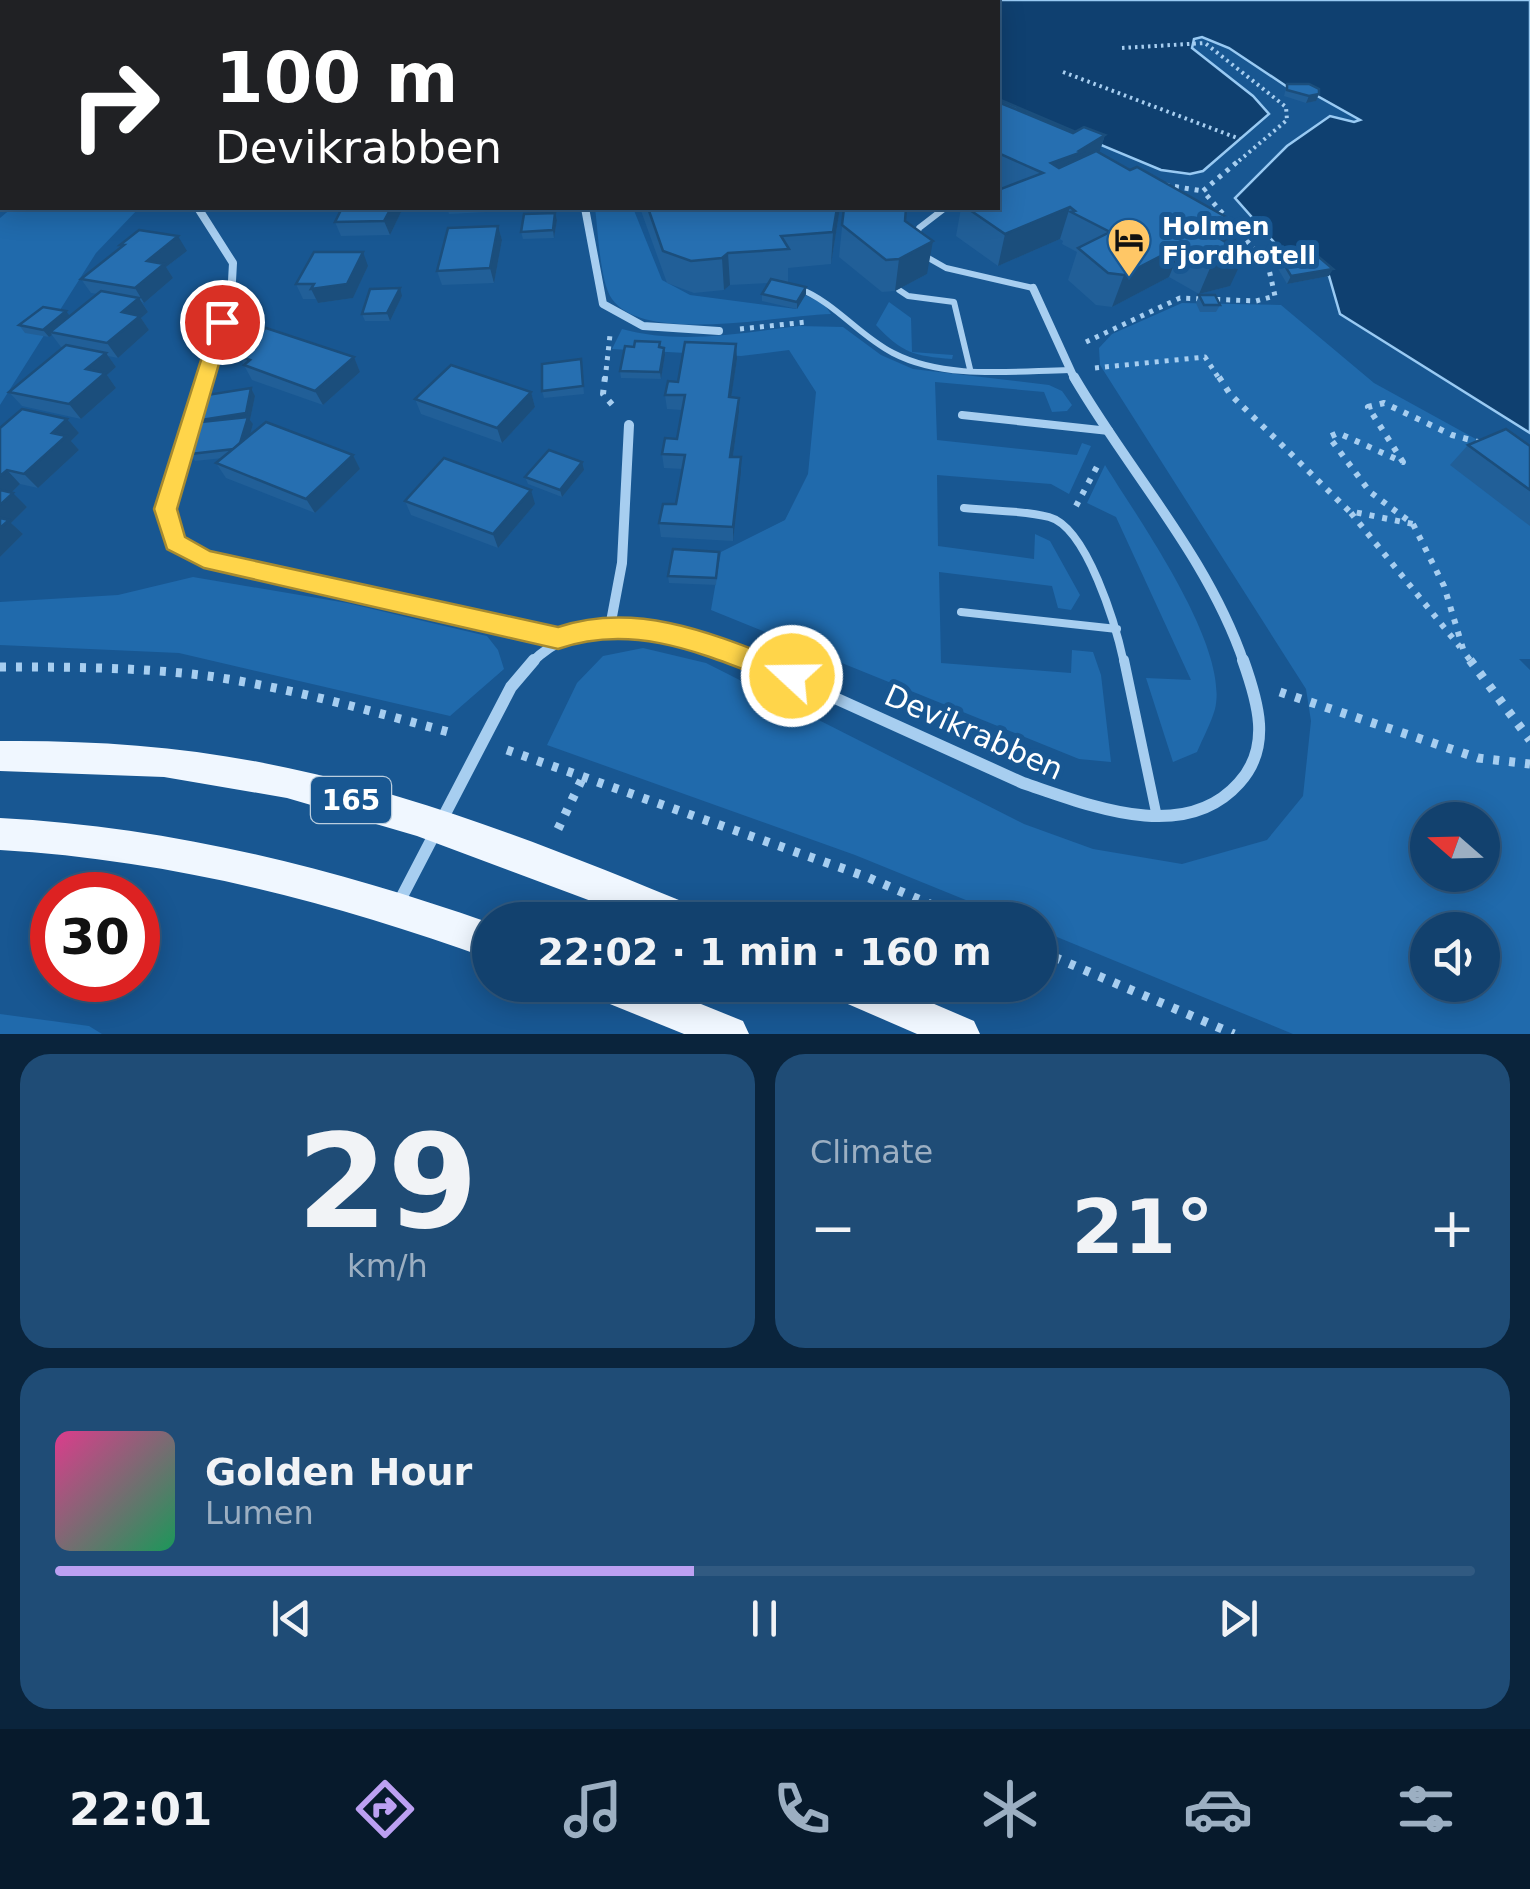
<!DOCTYPE html>
<meta charset="utf-8">
<style>
:root{--surface:#12416e;--page:#1f4c76;--text:#f1f3f6;--muted:#9cafc2;--line:#315a81;--accent:#bca0f2}
body{margin:0;font-family:"DejaVu Sans",sans-serif;background:var(--page);color:var(--text);height:100vh;display:flex;flex-direction:column;font-size:38px;white-space:nowrap}
*{box-sizing:border-box;margin:0}
p{font-size:32px;color:var(--muted)}
.icon{flex:none;width:55px;height:55px;fill:none;stroke:currentColor;stroke-width:2;stroke-linecap:round;stroke-linejoin:round}
.map{position:relative;height:1034px;overflow:hidden}
.side{display:flex;flex-direction:column;gap:20px;padding:20px;background:#0a243c;flex:1}
.side>*{flex:none}
.banner{position:absolute;left:0px;top:0px;width:1000px;height:210px;box-shadow:0 5px 25px #0003,0 0 0 2px var(--line);background:#202124;color:#fff;overflow:hidden}
.needle{width:65px;rotate:290deg}
.controls{position:absolute;left:1410px;top:802px;display:grid;gap:20px}
.controls a{display:grid;place-items:center;width:90px;height:90px;border-radius:50%;background:var(--surface);box-shadow:0 5px 25px #0003,0 0 0 2px var(--line);font-size:50px}
.speed{position:absolute;left:30px;top:872px;display:flex;gap:20px;font-size:50px;font-weight:700;text-align:center}
.speed>*{display:grid;place-content:center;width:130px;height:130px;border-radius:50%;background:var(--surface);box-shadow:0 5px 25px #0003,0 0 0 2px var(--line);line-height:1}
.speed .limit{border:15px solid #d22;background:#fff;color:#111}
.pin{position:absolute;display:grid;place-items:center;width:85px;height:85px;color:#fff;margin:-42px;border:5px solid #fff;border-radius:50%;box-shadow:0 2px 10px #0007}
.me{position:absolute;width:110px;margin:-55px;rotate:291deg;stroke-linejoin:round;filter:drop-shadow(0 0 8px #0008)}
.turn{display:flex;align-items:center;gap:35px;height:210px;padding:0 50px;font-size:45px}
.turn .icon{width:130px;height:130px;stroke-width:2.5}
.turn b{display:block;font-size:70px;line-height:85px}
.big{font-size:75px;font-weight:700;line-height:1.1}
.side .widget{flex:1;display:flex;flex-direction:column;justify-content:center;gap:15px;min-width:0;padding:0 35px;border-radius:30px;background:var(--page)}
.side .dial{align-items:center;gap:0}
.dial b{font-size:130px;line-height:1}
.song{display:flex;align-items:center;gap:30px}
.cover{width:120px;height:120px;border-radius:15px;background:linear-gradient(135deg,hsl(330 70% 55%),hsl(150 70% 35%))}
.played{height:10px;border-radius:5px;background:linear-gradient(90deg,var(--accent) 45%,var(--line) 45%)}
.keys{display:flex;justify-content:space-around;direction:ltr}
.heat{display:flex;justify-content:space-between;align-items:center;font-size:55px;direction:ltr}
.side .tiles{flex:1;display:grid;gap:20px;grid-template-columns:1fr 1fr}
.widget:last-child{grid-column:span 2}
.trip{position:absolute;left:472px;top:902px;width:585px;height:100px;border-radius:50px;background:var(--surface);box-shadow:0 5px 25px #0003,0 0 0 2px var(--line);font-weight:700;line-height:100px;text-align:center}
.tabs{display:flex;height:160px;justify-content:space-around;align-items:center;background:#071a2c;color:var(--muted)}
.tabs .icon{width:70px;height:70px}
.tabs .current{color:var(--accent)}
.tabs b{font-size:45px;color:var(--text)}
.map>svg:first-child{display:block}
.green{fill:#206aac;fill-rule:evenodd}
.water{fill:#0f4070;stroke:#99caf3;stroke-width:2.5}
.lines{fill:none;stroke-linecap:round;stroke-linejoin:round}
.path-far3{stroke:#a7cef0;stroke-width:4;stroke-dasharray:2.5 4;stroke-linecap:butt}
.path-far2{stroke:#a7cef0;stroke-width:5;stroke-dasharray:4 6;stroke-linecap:butt}
.path-far1{stroke:#a7cef0;stroke-width:6;stroke-dasharray:5 8;stroke-linecap:butt}
.path{stroke:#a7cef0;stroke-width:9;stroke-dasharray:6 10;stroke-linecap:butt}
.service-far2{stroke:#a7cef0;stroke-width:6}
.service-far1{stroke:#a7cef0;stroke-width:8}
.service{stroke:#a7cef0;stroke-width:10}
.minor-far2{stroke:#a7cef0;stroke-width:8}
.minor-far1{stroke:#a7cef0;stroke-width:10}
.minor{stroke:#a7cef0;stroke-width:12}
.primary{fill:#f0f7ff;fill-rule:evenodd}
.wall{fill:#215f98}
.shaded-wall{fill:#1b4e7c}
.building{fill:#266fb1;stroke:#1b4e7c;stroke-width:2.5}
.route{fill:#ffd54a;stroke:#a68a30;stroke-width:2.5}
.labels{text-anchor:middle;dominant-baseline:central;stroke-width:10;stroke-linejoin:round;paint-order:stroke}
.far-poi-label{font-size:25px;font-weight:bold;fill:#fff;stroke:#185792;text-anchor:start}
.shield{fill:#185792;stroke:#bacdde;stroke-width:2.5}
.shield-label{font-size:28px;font-weight:bold;fill:#fff}
.street-label{font-size:30px;fill:#fff;stroke:#185792}
</style>
<div class="map">
<svg width="1530" height="1034" viewBox="0 0 1530 1034">
<rect width="100%" height="100%" fill="#185792"/>
<g class="green">
<polygon points="12,208 139,208 96,253 0,405 0,218"/>
<path d="M595,208H633L662,280L690,295L796,309L805,295L824,304L831,314C780,315 644,345 612,299C600,283 598,230 595,208Z"/>
<path d="M889,302L911,318L912,352L953,355L952,359C914,356 902,353 876,325Z"/>
<path d="M1182,303L1281,305L1374,383L1494,449L1530,524V659H1519L1530,670V1034H1293L1040,930V920H1015L855,855L547,745L577,683L603,656L643,648L706,663L1024,824L1093,849L1182,864L1267,840L1303,796L1311,721L1306,689L1100,365L1099,348L1112,334ZM1428,820H1482V875H1428ZM1428,930H1482V985H1428Z"/>
<path d="M799,326L843,327L881,355L913,369L1049,385L1062,391L1072,405L1067,411L1052,412L1044,392L935,382L937,440L1077,455L1082,443L1091,446L1069,494L1051,484L937,475L938,546L1034,559L1035,534L1050,541L1080,595L1071,610L1058,608L1052,586L939,572L941,663L1071,673L1072,650L1093,652L1101,675L1111,762L1079,759L711,610L721,552L785,520L808,474L816,392L789,350L741,356L612,349L622,329C681,345 739,333 799,326Z"/>
<path d="M1105,465C1138,519 1230,646 1215,709C1211,723 1203,738 1197,752L1173,762L1146,678L1191,680L1116,517L1087,503Z"/>
<polygon points="193,577 347,603 487,636 498,650 504,669 450,716 179,653 0,645 0,602 118,595"/>
<polygon points="0,1014 89,1026 102,1034 0,1034"/>
</g>
<polygon class="water" points="740,0 1530,0 1530,433 1340,314 1329,276 1310,261 1281,250 1235,198 1287,146 1330,116 1354,122 1360,120 1303,88 1286,86 1229,48 1202,37 1194,39 1192,48 1253,96 1269,114 1203,171 1190,174 1161,170 998,102 998,2"/>
<g class="lines">
<g class="path-far3">
<polyline points="1122,48 1205,43 1286,107 1287,120 1234,165"/>
<polyline points="1063,72 1240,139"/>
</g>
<g class="path-far2">
<polyline points="1165,185 1203,191"/>
<polyline points="740,329 807,322"/>
<polyline points="1086,342 1180,298 1256,301 1275,296 1268,265 1203,191 1237,162"/>
<polyline points="1095,368 1205,357 1220,380"/>
<polyline points="605,380 610,335"/>
</g>
<g class="path-far1">
<polyline points="605,377 603,394 615,408"/>
<polyline points="1219,377 1230,394 1349,511 1413,524 1370,492 1329,437 1338,433 1403,462 1368,407 1384,403 1452,435 1482,443"/>
<polyline points="1076,506 1100,461"/>
<polyline points="1351,513 1460,647"/>
<polyline points="1413,524 1444,586 1464,652 1472,663"/>
</g>
<g class="path">
<polyline points="1470,660 1530,740"/>
<path d="M0,667C69,667 139,667 208,676C292,688 374,712 456,734"/>
<polyline points="1280,692 1478,758 1530,764"/>
<polyline points="507,750 867,877 967,920"/>
<polyline points="558,829 583,777"/>
<polyline points="1040,951 1234,1034"/>
</g>
<g class="service-far2">
<polyline points="916,239 919,228 945,208"/>
<polyline points="923,255 946,268 1033,288"/>
<path d="M798,288C836,303 858,335 893,353C945,380 1013,371 1069,370"/>
<polyline points="899,290 908,296 954,302 970,369"/>
</g>
<g class="service-far1">
<polyline points="962,415 1109,431"/>
<path d="M964,508C991,511 1022,510 1049,517C1087,527 1116,626 1124,663"/>
<polyline points="961,612 1117,629"/>
</g>
<polyline class="service" points="1124,660 1157,817"/>
<g class="minor-far2">
<polyline points="198,208 233,263 231,299 202,380"/>
<polyline points="585,208 603,304 643,326 719,331"/>
<polyline points="1033,288 1075,380"/>
</g>
<g class="minor-far1">
<polyline points="203,377 166,509 175,542 204,559 558,638"/>
<path d="M1074,377C1130,473 1208,557 1244,663"/>
<polyline points="610,627 622,563 629,425"/>
<path d="M531,663C594,600 686,634 757,663"/>
</g>
<g class="minor">
<path d="M751,660L1023,783C1089,805 1184,845 1239,783C1272,747 1258,702 1243,660"/>
<polyline points="397,906 511,687 534,660"/>
</g>
<g class="primary">
<path d="M0,741C97,740 193,747 288,768C428,798 566,853 698,908L703,920H642L417,836L287,798L164,777L0,771Z"/>
<path d="M0,818C170,827 330,867 490,923V959C330,901 170,860 0,850Z"/>
<polygon points="590,985 654,985 743,1021 749,1034 684,1034 595,998"/>
<polygon points="829,985 890,985 974,1021 980,1034 917,1034 834,998"/>
</g>
</g>
<g class="wall">
<polygon points="1287,84 1316,101 1306,103 1284,96"/>
<polygon points="998,99 1076,132 1105,135 1099,153 1232,246 1230,286 1199,294 1169,277 1112,307 1096,305 1068,280 1077,252 1062,244 1063,241 1060,239 998,266 956,236 961,208 998,208 1001,189 998,187"/>
<polygon points="342,208 403,208 390,235 341,236 335,222"/>
<polygon points="447,208 527,208 527,210 449,214"/>
<polygon points="640,208 840,208 831,264 788,268 788,282 783,282 806,287 806,294 797,309 762,301 762,294 769,283 730,285 724,290 694,293 667,283"/>
<polygon points="844,208 914,208 906,213 905,221 927,274 895,291 882,292 839,257"/>
<polygon points="555,213 557,220 554,238 523,239 521,232"/>
<polygon points="498,226 502,240 494,283 442,285 437,271"/>
<polygon points="120,245 187,251 166,267 173,278 144,303 142,302 148,312 141,318 149,330 118,358 108,356 116,367 107,375 116,388 81,419 22,406 9,392 64,347 61,347 52,335 49,337 25,333 19,325 70,316 98,294 91,293 81,279 122,247"/>
<polygon points="1281,259 1329,276 1287,284 1277,267"/>
<polygon points="368,266 353,298 318,303 316,299 303,299 296,284"/>
<polygon points="1199,295 1220,305 1216,312 1200,312 1196,303"/>
<polygon points="402,296 390,321 365,321 362,314"/>
<polygon points="661,347 664,348 665,355 661,379 621,378 620,371"/>
<polygon points="239,356 354,357 360,372 323,405 252,380"/>
<polygon points="581,359 584,394 544,398 542,391"/>
<polygon points="737,359 731,398 739,398 739,412 733,457 741,472 733,541 661,537 659,523 676,504 683,469 664,468 662,454 677,439 682,410 667,409 665,395 678,382"/>
<polygon points="251,388 255,396 250,420 253,424 250,435 353,455 360,469 315,513 226,478 216,463 223,458 195,461 190,454 203,422 201,420"/>
<polygon points="531,392 535,407 502,443 421,414 415,399"/>
<polygon points="67,419 79,433 71,441 79,450 38,488 20,484 11,493 27,507 11,523 23,534 0,557 0,428"/>
<polygon points="1468,445 1530,446 1530,526 1450,465"/>
<polygon points="584,470 562,497 528,484 525,477"/>
<polygon points="405,501 535,504 498,548 411,515"/>
<polygon points="719,552 716,585 669,583 668,576"/>
</g>
<g class="shaded-wall">
<polygon points="1319,94 1316,101 1306,103 1309,96"/>
<polygon points="1105,135 1095,166 1074,179 1051,163 1079,151"/>
<polygon points="1070,207 1060,239 998,266 1005,234"/>
<polygon points="391,208 403,208 390,235 384,221"/>
<polygon points="837,208 840,208 831,264 833,232"/>
<polygon points="555,213 557,220 554,238 553,230"/>
<polygon points="498,226 502,240 494,283 490,268"/>
<polygon points="1242,226 1227,258 1245,254 1230,286 1199,294 1213,261 1219,238"/>
<polygon points="178,236 187,251 166,267 173,278 144,303 135,288 147,261"/>
<polygon points="933,241 927,274 895,291 899,259"/>
<polygon points="1182,245 1169,277 1112,307 1124,275"/>
<polygon points="363,252 368,266 353,298 318,303 311,289"/>
<polygon points="728,253 730,285 724,290 722,258"/>
<polygon points="1333,269 1329,276 1287,284 1291,276"/>
<polygon points="806,287 806,294 797,309 797,302"/>
<polygon points="400,288 402,296 390,321 387,313"/>
<polygon points="139,298 148,312 141,318 149,330 118,358 107,343 122,312"/>
<polygon points="66,311 72,319 50,332 52,335 49,337 43,330"/>
<polygon points="736,344 737,359 729,412 729,397"/>
<polygon points="664,348 665,355 661,379 660,372"/>
<polygon points="106,353 116,367 107,375 116,388 81,419 69,404 86,369"/>
<polygon points="354,357 360,372 323,405 315,391"/>
<polygon points="251,388 255,396 250,420 253,424 244,456 206,428 201,420"/>
<polygon points="531,392 535,407 502,443 497,428"/>
<polygon points="739,398 739,412 731,471 730,457"/>
<polygon points="67,419 79,433 71,441 79,450 38,488 24,474 52,433"/>
<polygon points="353,455 360,469 315,513 306,499"/>
<polygon points="741,457 741,472 733,541 733,527"/>
<polygon points="582,462 584,470 562,497 560,490"/>
<polygon points="7,470 20,484 2,502 0,499 0,476"/>
<polygon points="531,490 535,504 498,548 493,534"/>
<polygon points="13,493 27,507 11,523 23,534 0,557 0,505"/>
</g>
<g class="building">
<polygon points="1287,84 1309,84 1319,89 1319,94 1309,96 1287,90"/>
<polygon points="998,99 1076,132 1073,133 998,102"/>
<polygon points="998,102 1073,133 1084,127 1105,135 1079,151 1082,152 1051,163 1059,168 1096,151 1130,170 1137,167 1242,226 1219,238 1245,254 1213,261 1182,245 1124,275 1108,273 1078,248 1110,232 1071,212 1075,211 1070,207 1005,234 967,208 998,208 998,190 1043,173 998,153"/>
<polygon points="342,208 391,208 384,221 335,222"/>
<polygon points="648,208 837,208 833,232 781,236 789,249 728,253 722,258 691,261 663,251"/>
<polygon points="844,208 906,208 905,221 933,241 899,259 886,260 842,225"/>
<polygon points="555,213 553,230 521,232 524,214"/>
<polygon points="498,226 490,268 437,271 448,228"/>
<polygon points="139,230 178,236 147,261 164,264 135,288 81,279 124,245 120,245"/>
<polygon points="314,252 363,252 347,284 311,289 314,284 296,284"/>
<polygon points="1314,253 1333,269 1291,276 1281,259"/>
<polygon points="771,279 806,287 797,302 762,294"/>
<polygon points="400,288 387,313 362,314 370,289"/>
<polygon points="101,291 139,298 122,312 140,316 107,343 50,332"/>
<polygon points="1199,295 1215,295 1220,305 1204,305"/>
<polygon points="43,307 66,311 43,330 19,325"/>
<polygon points="266,328 354,357 315,391 244,365 250,360 239,356 242,346"/>
<polygon points="635,341 660,342 659,347 664,348 660,372 620,371 625,346 634,347"/>
<polygon points="685,342 736,344 729,397 739,398 730,457 741,457 733,527 659,523 663,504 676,504 685,455 662,454 665,438 677,439 685,395 665,395 668,381 678,382"/>
<polygon points="66,345 106,353 86,369 105,373 69,404 9,392"/>
<polygon points="581,359 583,386 542,391 542,364"/>
<polygon points="451,365 531,392 497,428 415,399"/>
<polygon points="251,388 246,413 201,420 207,395"/>
<polygon points="22,409 67,419 52,433 66,436 24,474 7,470 0,476 0,428"/>
<polygon points="248,417 240,443 234,449 190,454 201,422"/>
<polygon points="266,422 353,455 306,499 216,463"/>
<polygon points="1506,429 1530,446 1530,490 1468,445"/>
<polygon points="549,450 582,462 560,490 525,477"/>
<polygon points="444,458 531,490 493,534 405,501"/>
<polygon points="0,490 13,493 0,505"/>
<polygon points="0,518 9,520 0,528"/>
<polygon points="673,549 719,552 716,578 668,576"/>
</g>
<path class="route" d="M222,316L231,322L177,509L185,537L210,551L558,627C642,599 723,638 801,668L805,676L801,685L792,688C715,660 641,620 558,649L204,568L167,549L154,509L213,322Z"/>
<defs>
<symbol id="hotel-pin" viewBox="-11 -11 22 30"><path d="M0 17L-7.5 6A9.5 9.5 0 1 1 7.5 6Z" fill="#ffc766" stroke="#185792"/><path d="M-6-4.5h1.5V1H6V5H4.5V3h-9V5H-6ZM-4 0a1.8 1.8 0 1 1 3.6 0ZM.5 0V-2.5h3Q6-2.5 6 0Z" fill="#111"/></symbol>
</defs>
<g fill-rule="evenodd">
<use href="#hotel-pin" x="1104" y="215" width="50" height="68"/>
</g>
<g class="labels">
<g class="far-poi-label">
<text x="1162" y="226">Holmen<tspan x="1162" dy="29">Fjordhotell</tspan></text>
</g>
<rect class="shield" x="311" y="777" width="80" height="46" rx="8"/>
<g class="shield-label">
<text x="351" y="800">165</text>
</g>
<g class="street-label">
<text transform="translate(974 732) rotate(24)">Devikrabben</text>
</g>
</g>
</svg>
<div class="controls">
<a><svg class="needle" viewBox="-14 -14 28 28"><path d="M0-13l5 13h-10z" fill="#e53935"/><path d="M0 13l5-13h-10z" fill="#9cafc2"/></svg></a>
<a><svg class="icon" aria-label="sound" viewBox="0 0 24 24"><path d="M4 9h4l5-4v14l-5-4H4zM17 9q2 3 0 6"/></svg></a>
</div>
<div class="speed"><div class="limit">30</div></div>
<div class="pin" style="left:222px;top:322px;background:#d93025"><svg class="icon" aria-label="arrive" viewBox="0 0 24 24"><path d="M6 21V4h12l-3 4 3 4H6"/></svg></div>
<svg class="me" style="left:792px;top:676px" viewBox="-20 -20 40 40"><circle r="17" fill="#ffd54a" stroke="#fff" stroke-width="3"/><path d="M0-11L8 9 0 5-8 9z" fill="#fff"/></svg>
<div class="trip">22:02 · 1 min · 160 m</div>
<div class="banner">
<div class="turn"><svg class="icon" aria-label="right" viewBox="0 0 24 24"><path d="M7 20v-9h11M14 6l5 5-5 5"/></svg><div><b>100 m</b>Devikrabben</div></div>
</div>
</div>
<section class="side">
<div class="tiles">
<div class="widget dial"><b>29</b><p>km/h</p></div>
<div class="widget"><p>Climate</p>
<div class="heat"><a>−</a><b class="big">21°</b><a>+</a></div>
</div>
<div class="widget">
<div class="song"><i class="cover"></i><div><b>Golden Hour</b><p>Lumen</p></div></div>
<div class="played"></div>
<div class="keys"><svg class="icon" aria-label="previous" viewBox="0 0 24 24"><path d="M18 5L8 12l10 7zM5 5v14"/></svg><svg class="icon" aria-label="pause" viewBox="0 0 24 24"><path d="M8 5v14M16 5v14"/></svg><svg class="icon" aria-label="next" viewBox="0 0 24 24"><path d="M6 5l10 7-10 7zM19 5v14"/></svg></div>
</div>
</div>
</section>
<nav class="tabs">
<b>22:01</b>
<svg class="icon current" aria-label="directions" viewBox="0 0 24 24"><path d="M12 3l9 9-9 9-9-9zM9 14v-3h6M13 9l2 2-2 2"/></svg>
<svg class="icon" aria-label="music" viewBox="0 0 24 24"><path d="M9 18V5l10-2v13"/><circle cx="6" cy="18" r="3"/><circle cx="16" cy="16" r="3"/></svg>
<svg class="icon" aria-label="phone" viewBox="0 0 24 24"><path d="M5 4h4l2 5-3 2q2 4 5 5l2-3 5 2v4C11 20 4 13 5 4z"/></svg>
<svg class="icon" aria-label="climate" viewBox="0 0 24 24"><path d="M12 3v18M4 7l16 10M4 17L20 7"/></svg>
<svg class="icon" aria-label="car" viewBox="0 0 24 24"><path d="M5 17H2v-5l4-1 3-4h7l3 4 3 1v5h-3M9 17h6M6 11h13"/><circle cx="7" cy="17" r="2"/><circle cx="17" cy="17" r="2"/></svg>
<svg class="icon" aria-label="filters" viewBox="0 0 24 24"><path d="M4 7h16M4 17h16"/><circle cx="9" cy="7" r="2"/><circle cx="15" cy="17" r="2"/></svg>
</nav>
